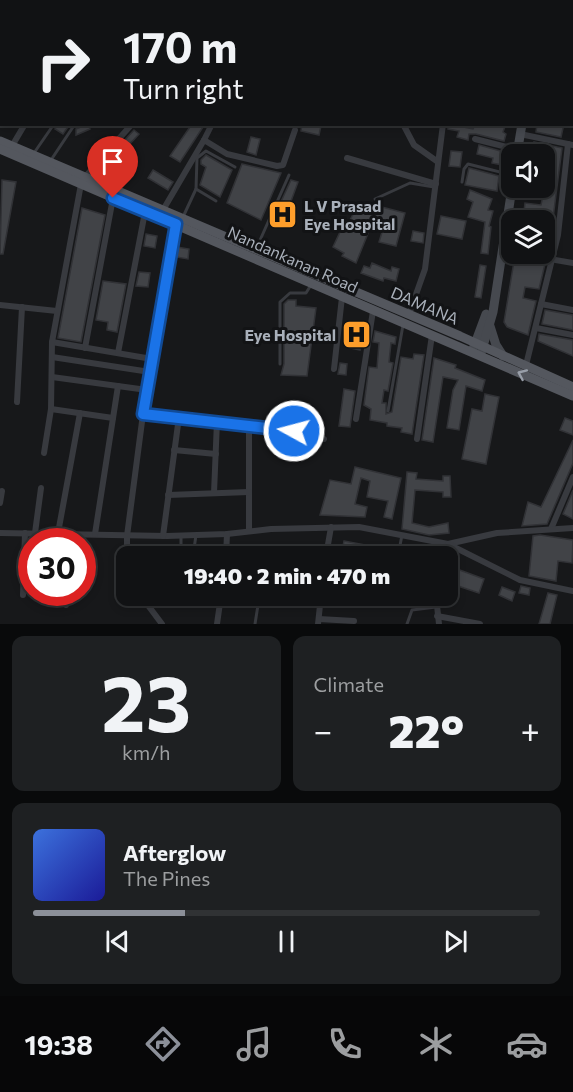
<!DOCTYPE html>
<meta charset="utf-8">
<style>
:root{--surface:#111214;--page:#1e2022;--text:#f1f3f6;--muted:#9c9ea0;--line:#303234;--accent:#8c9099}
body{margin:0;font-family:Commissioner,sans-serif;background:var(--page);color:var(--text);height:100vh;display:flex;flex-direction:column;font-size:22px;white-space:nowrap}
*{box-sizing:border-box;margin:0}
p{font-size:20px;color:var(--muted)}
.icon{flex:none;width:33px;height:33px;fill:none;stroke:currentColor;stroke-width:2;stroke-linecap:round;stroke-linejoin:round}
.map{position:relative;height:624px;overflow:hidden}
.sheet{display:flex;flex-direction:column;gap:12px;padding:12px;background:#090a0b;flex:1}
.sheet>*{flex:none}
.hud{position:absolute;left:0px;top:0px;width:573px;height:126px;box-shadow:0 3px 9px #0003,0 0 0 2px var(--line);background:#111214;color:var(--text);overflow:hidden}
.controls{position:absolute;left:501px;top:144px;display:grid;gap:12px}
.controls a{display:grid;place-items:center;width:54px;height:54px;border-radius:12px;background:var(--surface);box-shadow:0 3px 9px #0003,0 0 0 2px var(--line);font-size:30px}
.speed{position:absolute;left:18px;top:528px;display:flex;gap:12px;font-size:30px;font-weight:700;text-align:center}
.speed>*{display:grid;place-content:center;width:78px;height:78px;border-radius:50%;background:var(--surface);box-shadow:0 3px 9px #0003,0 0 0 2px var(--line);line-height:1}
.speed .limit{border:9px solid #d22;background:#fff;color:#111}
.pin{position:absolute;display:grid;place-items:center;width:51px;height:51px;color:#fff;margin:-62px -26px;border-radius:50% 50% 50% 0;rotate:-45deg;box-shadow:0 0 6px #0007}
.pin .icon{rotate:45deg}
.me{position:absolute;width:66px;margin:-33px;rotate:277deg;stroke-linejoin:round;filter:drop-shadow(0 0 4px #0008)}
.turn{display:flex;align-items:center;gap:21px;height:126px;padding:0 24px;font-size:27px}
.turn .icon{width:78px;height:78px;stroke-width:2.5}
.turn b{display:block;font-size:42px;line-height:51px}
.big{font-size:45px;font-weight:800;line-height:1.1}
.sheet .widget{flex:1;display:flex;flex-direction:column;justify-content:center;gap:9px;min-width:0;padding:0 21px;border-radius:12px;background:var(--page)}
.sheet .dial{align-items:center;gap:0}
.dial b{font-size:78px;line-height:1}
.song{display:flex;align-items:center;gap:18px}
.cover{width:72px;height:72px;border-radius:9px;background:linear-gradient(135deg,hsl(220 70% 55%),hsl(240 70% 35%))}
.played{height:6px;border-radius:3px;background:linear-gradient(90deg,var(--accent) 30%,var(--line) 30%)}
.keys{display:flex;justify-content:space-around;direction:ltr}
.heat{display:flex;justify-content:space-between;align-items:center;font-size:33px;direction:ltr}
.sheet .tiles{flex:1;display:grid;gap:12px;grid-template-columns:1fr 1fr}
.widget:last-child{grid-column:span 2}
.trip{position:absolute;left:116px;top:546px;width:342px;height:60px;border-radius:12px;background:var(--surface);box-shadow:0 3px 9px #0003,0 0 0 2px var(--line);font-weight:800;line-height:60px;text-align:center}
.tabs{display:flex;height:96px;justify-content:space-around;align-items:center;background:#070708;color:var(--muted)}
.tabs .icon{width:42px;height:42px}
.tabs .current{color:var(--accent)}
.tabs b{font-size:27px;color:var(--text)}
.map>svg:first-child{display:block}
.building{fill:#414347;stroke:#313236;stroke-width:1.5}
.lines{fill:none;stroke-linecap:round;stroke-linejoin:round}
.service{stroke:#383a3f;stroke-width:3}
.minor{stroke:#383a3f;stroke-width:6}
.secondary{stroke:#46494f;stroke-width:9}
.primary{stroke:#54575e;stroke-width:9}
.oneway{stroke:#989ea8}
.route-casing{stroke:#114b97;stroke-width:15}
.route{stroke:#1a73e8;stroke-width:10}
.labels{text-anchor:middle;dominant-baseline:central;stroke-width:6;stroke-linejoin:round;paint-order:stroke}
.poi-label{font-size:16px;font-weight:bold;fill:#a9b0ba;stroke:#121315;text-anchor:start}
.street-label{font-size:16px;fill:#a9b0ba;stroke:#121315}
</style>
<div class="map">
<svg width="573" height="624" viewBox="0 0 573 624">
<rect width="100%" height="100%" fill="#17181a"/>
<g class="building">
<polygon points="70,124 63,134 55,129 58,124"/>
<polygon points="88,124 90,129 76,135 76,129"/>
<polygon points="192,124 205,124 180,162 170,156"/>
<polygon points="302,124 321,126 319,135 301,131"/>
<polygon points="448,124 473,129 475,124 506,124 503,132 506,134 504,141 476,134 469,134 468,140 457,137 459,131 448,129"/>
<polygon points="537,124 564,124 561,137 536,132"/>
<polygon points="134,130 139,134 126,148 122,143"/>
<polygon points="251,137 260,139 256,155 247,152"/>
<polygon points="534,142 562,148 549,249 544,249 544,220 523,220 525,203 541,205 551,156 532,154"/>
<polygon points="479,145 504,152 502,165 492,163 493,158 477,154"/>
<polygon points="451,151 462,152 460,167 449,166"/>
<polygon points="206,155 232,170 220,197 200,185 206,167 201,164 201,160"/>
<polygon points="116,156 131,165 126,173 111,164"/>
<polygon points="242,164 281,173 261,220 227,203"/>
<polygon points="469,168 499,176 497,191 465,185"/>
<polygon points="153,170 173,182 168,190 148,178"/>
<polygon points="2,180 16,182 3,254 0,254"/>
<polygon points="291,180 298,182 283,223 273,219"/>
<polygon points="522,188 529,188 528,199 521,198"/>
<polygon points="470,190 492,199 488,210 493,211 489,226 491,227 488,254 481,253 485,222 468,217 473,202 467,199"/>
<polygon points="378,206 405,213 396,246 379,242 383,229 371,226 356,263 342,256 344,253 333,247 341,230 344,231 357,207 375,217"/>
<polygon points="82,208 105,215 81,342 58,338"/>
<polygon points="441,216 466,221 462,239 437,234"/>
<polygon points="413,231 424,233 423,243 411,241"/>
<polygon points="146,234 157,236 155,248 144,246"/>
<polygon points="177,247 189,249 188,259 176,257"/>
<polygon points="515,255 520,259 545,264 539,289 525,287 523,298 536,301 528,335 507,327 504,322"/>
<polygon points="372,263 391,271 392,267 399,269 396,281 384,278 383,281 361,273 364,266 370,268"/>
<polygon points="480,265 486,266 481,298 475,297"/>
<polygon points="139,272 150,273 148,287 136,286"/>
<polygon points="103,281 126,284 117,332 107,330 108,322 96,320"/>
<polygon points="288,300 296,300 296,306 316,308 307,376 281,375 284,364 284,304"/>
<polygon points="545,310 573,315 573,330 542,324"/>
<polygon points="353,326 363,327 360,350 350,348"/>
<polygon points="375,331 396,337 395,344 391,343 389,362 393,363 388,391 384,390 382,403 386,403 386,414 392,412 401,357 413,359 414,354 424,355 412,434 401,432 402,428 387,426 387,423 370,420 371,409 364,405 369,367 377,368 379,343 373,342"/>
<polygon points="539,334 573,340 573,356 538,341"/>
<polygon points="434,358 456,365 455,368 485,380 482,391 466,386 459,430 447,428 453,390 458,380 443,377 433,442 422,440"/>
<polygon points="340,363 347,364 346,375 338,374"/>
<polygon points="344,389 355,391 350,427 339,426"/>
<polygon points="485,394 499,397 486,464 462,459 472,409 482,411"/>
<polygon points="565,418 573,421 573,435 560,430"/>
<polygon points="573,440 573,463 547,524 522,526 528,502 541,507"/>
<polygon points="355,467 401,478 392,519 384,517 388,501 367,497 370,481 361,478 355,504 367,507 365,517 320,515 330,480 351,484"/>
<polygon points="407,472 417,473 416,479 443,481 443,476 450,476 451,497 443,497 443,492 415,490 412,523 429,527 448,523 449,533 429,535 402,529"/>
<polygon points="573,490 573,519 563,514"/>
<polygon points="540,535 573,540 572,563 558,561 556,581 529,576 533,536"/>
<polygon points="344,541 387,549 386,556 341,556"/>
<polygon points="404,547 416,549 415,556 402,556"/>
<polygon points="457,569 484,579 479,593 452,584"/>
<polygon points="521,586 530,588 529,595 519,593"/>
<polygon points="502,587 515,592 512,601 499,595"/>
<polygon points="548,593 557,595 550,624 539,624"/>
</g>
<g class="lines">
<g class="service">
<polyline points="34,153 54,124"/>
<polyline points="51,160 75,124"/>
<polyline points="462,182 464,169 468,164 512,175"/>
<polyline points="375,199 410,183 434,187"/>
<polyline points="216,201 196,189 197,158 206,151 235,167"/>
<polyline points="183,217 196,189"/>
<polyline points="257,247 289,175"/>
<polyline points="280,364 280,302 290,293 306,293 311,285"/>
<polyline points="388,411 403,325"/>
<polyline points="181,556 181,537"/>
<polyline points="193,556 196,535"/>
<polyline points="398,556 402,535"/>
<polyline points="255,624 258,605"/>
<polyline points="407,624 412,610 436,607"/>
</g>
<g class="minor">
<polyline points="176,0 177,2"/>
<polyline points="92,2 92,0"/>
<polyline points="116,2 116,0"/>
<polyline points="339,2 339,0"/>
<polyline points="453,2 453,0"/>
<polyline points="572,73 573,73"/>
<polyline points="572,89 573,90"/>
<polyline points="572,106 573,106"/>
<polyline points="403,124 414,145 438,162"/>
<polyline points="520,134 573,145"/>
<polyline points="475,139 518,150"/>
<polyline points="204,140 212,124"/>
<polyline points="12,146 25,124"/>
<polyline points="347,158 436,184"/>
<polyline points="85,177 132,124"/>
<polyline points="163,210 204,140 227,154 277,166 283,165 295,130"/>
<polyline points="521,254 573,263"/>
<polyline points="541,304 573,310"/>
<polyline points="0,305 57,311"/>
<polyline points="409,314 425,269 443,124"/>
<polyline points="536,328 573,335"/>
<polyline points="52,342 152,359"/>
<polyline points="85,348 113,198"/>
<polyline points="118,353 145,212"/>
<polyline points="52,357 150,372"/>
<polyline points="526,365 558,235 568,144"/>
<polyline points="334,369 342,297"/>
<polyline points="52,377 147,390"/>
<polyline points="17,402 22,307"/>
<polyline points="51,409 113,418"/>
<polyline points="143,414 284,430 324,439"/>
<polyline points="356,419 373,311"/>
<polyline points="249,425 249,530"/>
<polyline points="417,439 432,335"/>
<polyline points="174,450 216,454"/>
<polyline points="44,453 51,409 52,342 81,184"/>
<polyline points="214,493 217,421"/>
<polyline points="168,495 249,492"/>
<polyline points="0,503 2,491"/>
<polyline points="551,529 573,477"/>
<polyline points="0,533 167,536 227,534 271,529 359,527 448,544 520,580 573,591"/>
<polyline points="35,533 41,488"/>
<polyline points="58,533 80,413"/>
<polyline points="95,534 118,386"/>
<polyline points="163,536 179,417"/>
<polyline points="127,556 127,536 143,414 176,224"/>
<polyline points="226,556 227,534"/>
<polyline points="326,556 331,527"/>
<polyline points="444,556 448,544 497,533 573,528"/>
<polyline points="23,595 25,533"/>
<polyline points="141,596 162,624"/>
<polyline points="436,596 439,624"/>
<polyline points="66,605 68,592"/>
<polyline points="437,616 480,624"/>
<polyline points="319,619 354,621"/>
<polyline points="217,624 221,596"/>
<polyline points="318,624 321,596"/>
</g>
<g class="secondary">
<polyline points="539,2 539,0"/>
<polyline points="517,154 522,124"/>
<polyline points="490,326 496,345 503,356"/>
<polyline points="473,349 486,314"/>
<polyline points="481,353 493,312 512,188"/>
</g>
<g class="primary">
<polyline points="0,141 460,336 573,387"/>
<polyline points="0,149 573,396"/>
</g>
</g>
<defs><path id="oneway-chevron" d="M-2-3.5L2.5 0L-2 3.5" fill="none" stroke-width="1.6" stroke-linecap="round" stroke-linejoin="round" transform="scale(1.5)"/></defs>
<use class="oneway" href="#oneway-chevron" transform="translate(522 374) rotate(-156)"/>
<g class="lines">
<defs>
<polyline id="route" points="113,198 176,224 143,414 294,431"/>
</defs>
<use href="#route" class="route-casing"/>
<use href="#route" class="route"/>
</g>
<defs>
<symbol id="hospital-square" viewBox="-11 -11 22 22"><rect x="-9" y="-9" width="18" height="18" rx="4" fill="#fe9e2b" stroke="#121315"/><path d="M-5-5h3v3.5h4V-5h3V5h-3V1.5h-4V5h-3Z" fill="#111"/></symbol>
</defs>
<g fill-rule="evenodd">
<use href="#hospital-square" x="266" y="198" width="33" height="33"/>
<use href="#hospital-square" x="340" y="318" width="33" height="33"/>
</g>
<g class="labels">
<g class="poi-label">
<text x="304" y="205">L V Prasad<tspan x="304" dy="18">Eye Hospital</tspan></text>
<text x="336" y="334" text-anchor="end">Eye Hospital</text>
</g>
<g class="street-label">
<text transform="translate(293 259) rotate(24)">Nandankanan Road</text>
<text transform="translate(425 305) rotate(23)">DAMANA</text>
</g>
</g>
</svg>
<div class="controls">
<a><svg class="icon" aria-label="sound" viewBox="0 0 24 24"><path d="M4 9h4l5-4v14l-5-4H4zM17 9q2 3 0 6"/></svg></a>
<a><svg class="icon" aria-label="layers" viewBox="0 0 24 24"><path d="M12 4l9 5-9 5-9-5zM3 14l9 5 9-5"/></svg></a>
</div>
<div class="speed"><div class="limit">30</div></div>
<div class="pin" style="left:113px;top:198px;background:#d93025"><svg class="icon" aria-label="arrive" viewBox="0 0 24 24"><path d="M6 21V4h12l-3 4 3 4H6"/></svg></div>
<svg class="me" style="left:294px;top:431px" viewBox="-20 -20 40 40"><circle r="17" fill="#1a73e8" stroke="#fff" stroke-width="3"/><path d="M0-11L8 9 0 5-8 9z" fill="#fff"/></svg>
<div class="trip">19:40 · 2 min · 470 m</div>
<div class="hud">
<div class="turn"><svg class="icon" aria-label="right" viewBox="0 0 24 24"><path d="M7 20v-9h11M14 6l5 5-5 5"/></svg><div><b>170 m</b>Turn right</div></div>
</div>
</div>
<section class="sheet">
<div class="tiles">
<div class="widget dial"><b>23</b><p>km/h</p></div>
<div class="widget"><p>Climate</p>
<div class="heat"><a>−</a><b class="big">22°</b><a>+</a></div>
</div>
<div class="widget">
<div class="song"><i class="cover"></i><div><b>Afterglow</b><p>The Pines</p></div></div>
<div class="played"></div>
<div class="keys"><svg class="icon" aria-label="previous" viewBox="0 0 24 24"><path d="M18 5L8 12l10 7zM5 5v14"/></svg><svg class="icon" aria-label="pause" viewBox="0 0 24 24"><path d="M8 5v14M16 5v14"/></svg><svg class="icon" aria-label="next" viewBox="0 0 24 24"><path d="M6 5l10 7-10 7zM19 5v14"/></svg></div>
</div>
</div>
</section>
<nav class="tabs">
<b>19:38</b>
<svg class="icon current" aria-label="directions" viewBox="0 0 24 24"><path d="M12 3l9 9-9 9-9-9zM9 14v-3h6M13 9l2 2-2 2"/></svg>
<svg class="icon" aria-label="music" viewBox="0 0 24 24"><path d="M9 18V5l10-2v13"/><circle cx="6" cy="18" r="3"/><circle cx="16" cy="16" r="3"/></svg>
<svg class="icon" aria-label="phone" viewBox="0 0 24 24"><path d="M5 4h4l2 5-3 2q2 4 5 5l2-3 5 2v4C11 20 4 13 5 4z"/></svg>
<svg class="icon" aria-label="climate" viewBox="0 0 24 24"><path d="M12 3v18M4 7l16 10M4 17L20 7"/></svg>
<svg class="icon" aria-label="car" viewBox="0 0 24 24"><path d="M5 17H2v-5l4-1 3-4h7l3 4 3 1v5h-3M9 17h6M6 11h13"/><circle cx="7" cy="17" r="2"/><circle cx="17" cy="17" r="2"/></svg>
</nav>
